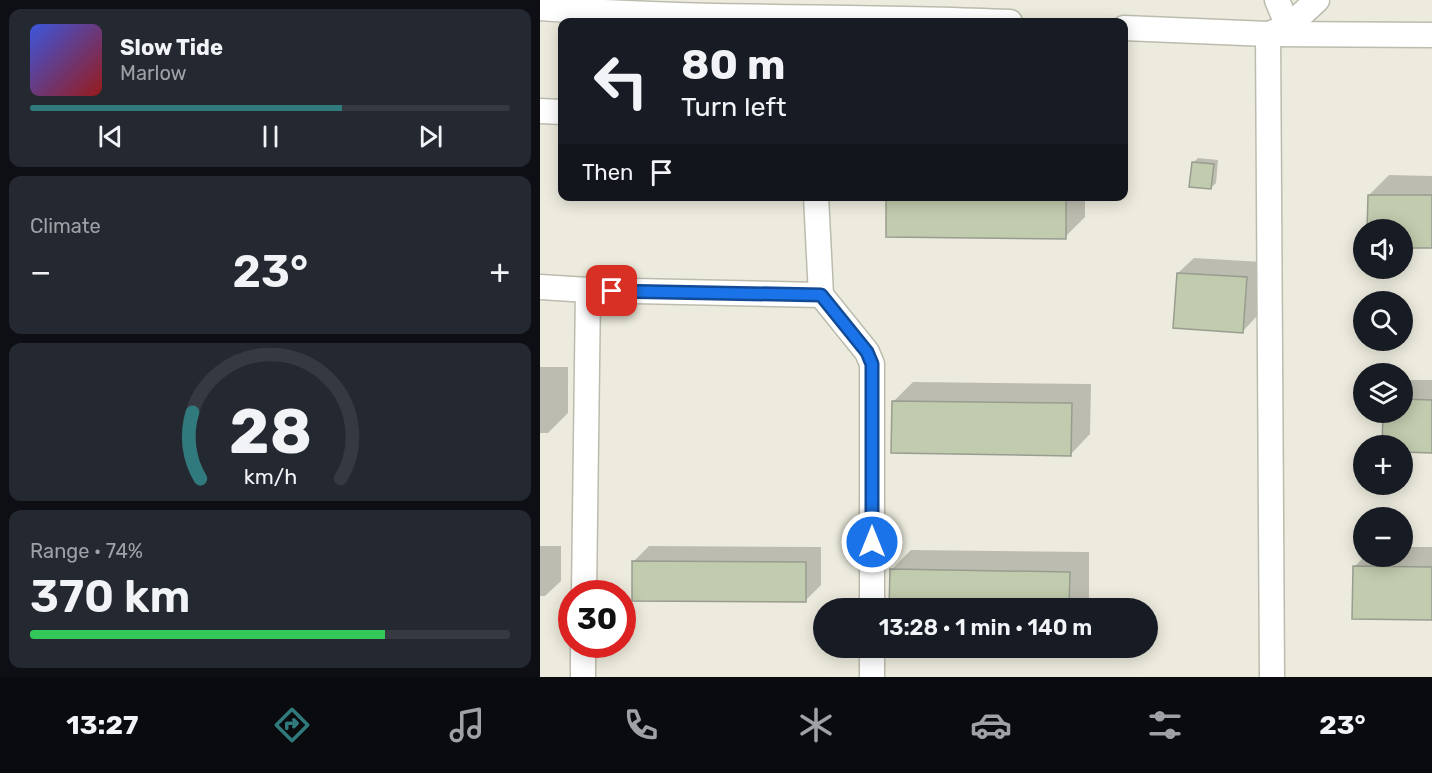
<!DOCTYPE html>
<meta charset="utf-8">
<style>
:root{--surface:#171b24;--page:#242831;--text:#f1f3f6;--muted:#9ea1a6;--line:#363941;--accent:#30797c}
body{margin:0;font-family:Rubik,sans-serif;background:var(--page);color:var(--text);height:100vh;display:flex;flex-direction:column;font-size:22px;white-space:nowrap}
*{box-sizing:border-box;margin:0}
p{font-size:20px;color:var(--muted)}
.icon{flex:none;width:33px;height:33px;fill:none;stroke:currentColor;stroke-width:2;stroke-linecap:round;stroke-linejoin:round}
.map{position:relative;flex:1;overflow:hidden}
.sheet{display:flex;flex-direction:column;gap:9px;padding:9px;background:#0d0f14;width:540px}
.sheet>*{flex:none}
.banner{position:absolute;left:18px;top:18px;width:570px;height:183px;border-radius:12px;box-shadow:0 3px 15px #0003;background:#171b24;color:var(--text);overflow:hidden}
.buttons{position:absolute;left:813px;top:219px;display:grid;gap:12px}
.buttons a{display:grid;place-items:center;width:60px;height:60px;border-radius:50%;background:var(--surface);box-shadow:0 3px 15px #0003;font-size:30px}
.speed{position:absolute;left:18px;top:580px;display:flex;gap:12px;font-size:30px;font-weight:700;text-align:center}
.speed>*{display:grid;place-content:center;width:78px;height:78px;border-radius:50%;background:var(--surface);box-shadow:0 3px 15px #0003;line-height:1}
.speed .limit{border:9px solid #d22;background:#fff;color:#111}
.pin{position:absolute;display:grid;place-items:center;width:51px;height:51px;color:#fff;margin:-26px;border-radius:12px;box-shadow:0 3px 9px #0006}
.me{position:absolute;width:66px;margin:-33px;rotate:0deg;stroke-linejoin:round;filter:drop-shadow(0 0 4px #0008)}
.turn{display:flex;align-items:center;gap:21px;height:126px;padding:0 24px;font-size:27px}
.turn .icon{width:78px;height:78px;stroke-width:2.5}
.turn b{display:block;font-size:42px;line-height:51px}
.then{display:flex;align-items:center;height:57px;padding:0 24px;background:#0003;gap:12px;font-size:22px}
.big{font-size:45px;font-weight:600;line-height:1.1}
.sheet .tile{flex:1;display:flex;flex-direction:column;justify-content:center;gap:9px;min-width:0;padding:0 21px;border-radius:12px;background:var(--page)}
.sheet .dial{align-items:center;gap:0}
.dial svg{height:156px;overflow:visible;fill:none;stroke:var(--line);stroke-width:7;stroke-linecap:round;text-anchor:middle}
.dial text{fill:var(--text);stroke:none}
.song{display:flex;align-items:center;gap:18px}
.cover{width:72px;height:72px;border-radius:9px;background:linear-gradient(135deg,hsl(230 70% 55%),hsl(0 70% 35%))}
.played{height:6px;border-radius:3px;background:linear-gradient(90deg,var(--accent) 65%,var(--line) 65%)}
.keys{display:flex;justify-content:space-around;direction:ltr}
.heat{display:flex;justify-content:space-between;align-items:center;font-size:33px;direction:ltr}
.charge{height:9px;border-radius:4px;background:linear-gradient(90deg,#34c759 74%,var(--line) 0)}
.trip{position:absolute;left:273px;top:598px;width:345px;height:60px;border-radius:30px;background:var(--surface);box-shadow:0 3px 15px #0003;font-weight:600;line-height:60px;text-align:center}
.tabs{display:flex;height:96px;justify-content:space-around;align-items:center;background:#090b0e;color:var(--muted)}
.tabs .icon{width:42px;height:42px}
.tabs .current{color:var(--accent)}
.tabs b{font-size:27px;color:var(--text)}
main{display:flex;flex:1;min-height:0}
.map>svg:first-child{display:block}
.shadow{fill:#0003}
.building{fill:#c1cbad;stroke:#989d90;stroke-width:1.5}
.lines{fill:none;stroke-linecap:round;stroke-linejoin:round}
.street-casing{stroke:#bcbcae;stroke-width:27}
.street{stroke:#fff;stroke-width:24}
.route-casing{stroke:#114b97;stroke-width:15}
.route{stroke:#1a73e8;stroke-width:10}
</style>
<main>
<section class="sheet">
<div class="tile">
<div class="song"><i class="cover"></i><div><b>Slow Tide</b><p>Marlow</p></div></div>
<div class="played"></div>
<div class="keys"><svg class="icon" aria-label="previous" viewBox="0 0 24 24"><path d="M18 5L8 12l10 7zM5 5v14"/></svg><svg class="icon" aria-label="pause" viewBox="0 0 24 24"><path d="M8 5v14M16 5v14"/></svg><svg class="icon" aria-label="next" viewBox="0 0 24 24"><path d="M6 5l10 7-10 7zM19 5v14"/></svg></div>
</div>
<div class="tile"><p>Climate</p>
<div class="heat"><a>−</a><b class="big">23°</b><a>+</a></div>
</div>
<div class="tile dial"><svg viewBox="0 0 100 80">
<path d="M14 69A42 42 0 1 1 86 69"/>
<path d="M14 69A42 42 0 0 1 10 35" stroke="#30797c"/>
<text x="50" y="56" font-size="32" font-weight="700">28</text>
<text x="50" y="72" font-size="11">km/h</text>
</svg></div>
<div class="tile"><p>Range · 74%</p><b class="big">370 km</b><div class="charge"></div></div>
</section>
<div class="map">
<svg width="892" height="677" viewBox="0 0 892 677">
<rect width="100%" height="100%" fill="#ecebdd"/>
<g class="shadow">
<polygon points="658,158 678,160 676,183 671,188 653,163"/>
<polygon points="849,175 892,176 892,246 862,230 829,195"/>
<polygon points="348,196 545,196 545,217 525,237"/>
<polygon points="654,258 722,262 718,315 703,331 638,273"/>
<polygon points="0,367 28,367 28,413 8,433 0,433"/>
<polygon points="864,380 892,380 892,451 862,412 862,382"/>
<polygon points="373,382 551,384 550,434 531,454 353,402"/>
<polygon points="0,546 21,546 21,581 5,596 0,596"/>
<polygon points="109,546 281,547 281,585 265,601 94,561"/>
<polygon points="862,547 892,547 892,618 814,567 825,556 862,556"/>
<polygon points="371,550 549,552 549,603 542,609 351,609 351,570"/>
</g>
<g class="building">
<polygon points="652,162 674,164 671,189 649,187"/>
<polygon points="828,195 892,195 892,248 862,248 862,230 827,230"/>
<polygon points="346,196 526,196 526,239 346,237"/>
<polygon points="637,273 707,277 703,333 633,328"/>
<polygon points="862,399 892,400 892,453 862,452 862,446 842,446 843,412 862,412"/>
<polygon points="352,401 532,403 531,456 351,453"/>
<polygon points="92,561 266,562 266,602 92,601"/>
<polygon points="813,566 892,567 892,620 812,619"/>
<polygon points="350,569 530,572 529,609 349,609"/>
</g>
<g class="lines">
<defs>
<g id="street">
<polyline points="737,0 748,27"/>
<path d="M0,8C156,20 313,15 470,22"/>
<polyline points="584,28 728,34 892,35"/>
<polyline points="0,111 22,112"/>
<polyline points="276,196 281,295"/>
<polyline points="0,287 48,290 281,295 327,352 332,364 332,609"/>
<polyline points="44,594 48,290"/>
<polyline points="332,648 332,677"/>
<polyline points="43,677 43,645"/>
<polyline points="732,677 728,34 748,27 777,0"/>
</g>
</defs>
<use href="#street" class="street-casing"/>
<use href="#street" class="street"/>
</g>
<g class="lines">
<defs>
<polyline id="route" points="72,291 281,295 327,352 332,364 332,542"/>
</defs>
<use href="#route" class="route-casing"/>
<use href="#route" class="route"/>
</g>
</svg>
<div class="buttons">
<a><svg class="icon" aria-label="sound" viewBox="0 0 24 24"><path d="M4 9h4l5-4v14l-5-4H4zM17 9q2 3 0 6"/></svg></a>
<a><svg class="icon" aria-label="search" viewBox="0 0 24 24"><circle cx="10" cy="10" r="6"/><path d="M15 15l6 6"/></svg></a>
<a><svg class="icon" aria-label="layers" viewBox="0 0 24 24"><path d="M12 4l9 5-9 5-9-5zM3 14l9 5 9-5"/></svg></a>
<a>+</a>
<a>−</a>
</div>
<div class="speed"><div class="limit">30</div></div>
<div class="pin" style="left:72px;top:291px;background:#d93025"><svg class="icon" aria-label="arrive" viewBox="0 0 24 24"><path d="M6 21V4h12l-3 4 3 4H6"/></svg></div>
<svg class="me" style="left:332px;top:542px" viewBox="-20 -20 40 40"><circle r="17" fill="#1a73e8" stroke="#fff" stroke-width="3"/><path d="M0-11L8 9 0 5-8 9z" fill="#fff"/></svg>
<div class="trip">13:28 · 1 min · 140 m</div>
<div class="banner">
<div class="turn"><svg class="icon" aria-label="left" viewBox="0 0 24 24"><path d="M17 20v-9H6M10 6l-5 5 5 5"/></svg><div><b>80 m</b>Turn left</div></div>
<div class="then">Then<svg class="icon" aria-label="arrive" viewBox="0 0 24 24"><path d="M6 21V4h12l-3 4 3 4H6"/></svg></div>
</div>
</div>
</main>
<nav class="tabs">
<b>13:27</b>
<svg class="icon current" aria-label="directions" viewBox="0 0 24 24"><path d="M12 3l9 9-9 9-9-9zM9 14v-3h6M13 9l2 2-2 2"/></svg>
<svg class="icon" aria-label="music" viewBox="0 0 24 24"><path d="M9 18V5l10-2v13"/><circle cx="6" cy="18" r="3"/><circle cx="16" cy="16" r="3"/></svg>
<svg class="icon" aria-label="phone" viewBox="0 0 24 24"><path d="M5 4h4l2 5-3 2q2 4 5 5l2-3 5 2v4C11 20 4 13 5 4z"/></svg>
<svg class="icon" aria-label="climate" viewBox="0 0 24 24"><path d="M12 3v18M4 7l16 10M4 17L20 7"/></svg>
<svg class="icon" aria-label="car" viewBox="0 0 24 24"><path d="M5 17H2v-5l4-1 3-4h7l3 4 3 1v5h-3M9 17h6M6 11h13"/><circle cx="7" cy="17" r="2"/><circle cx="17" cy="17" r="2"/></svg>
<svg class="icon" aria-label="filters" viewBox="0 0 24 24"><path d="M4 7h16M4 17h16"/><circle cx="9" cy="7" r="2"/><circle cx="15" cy="17" r="2"/></svg>
<b>23°</b>
</nav>
